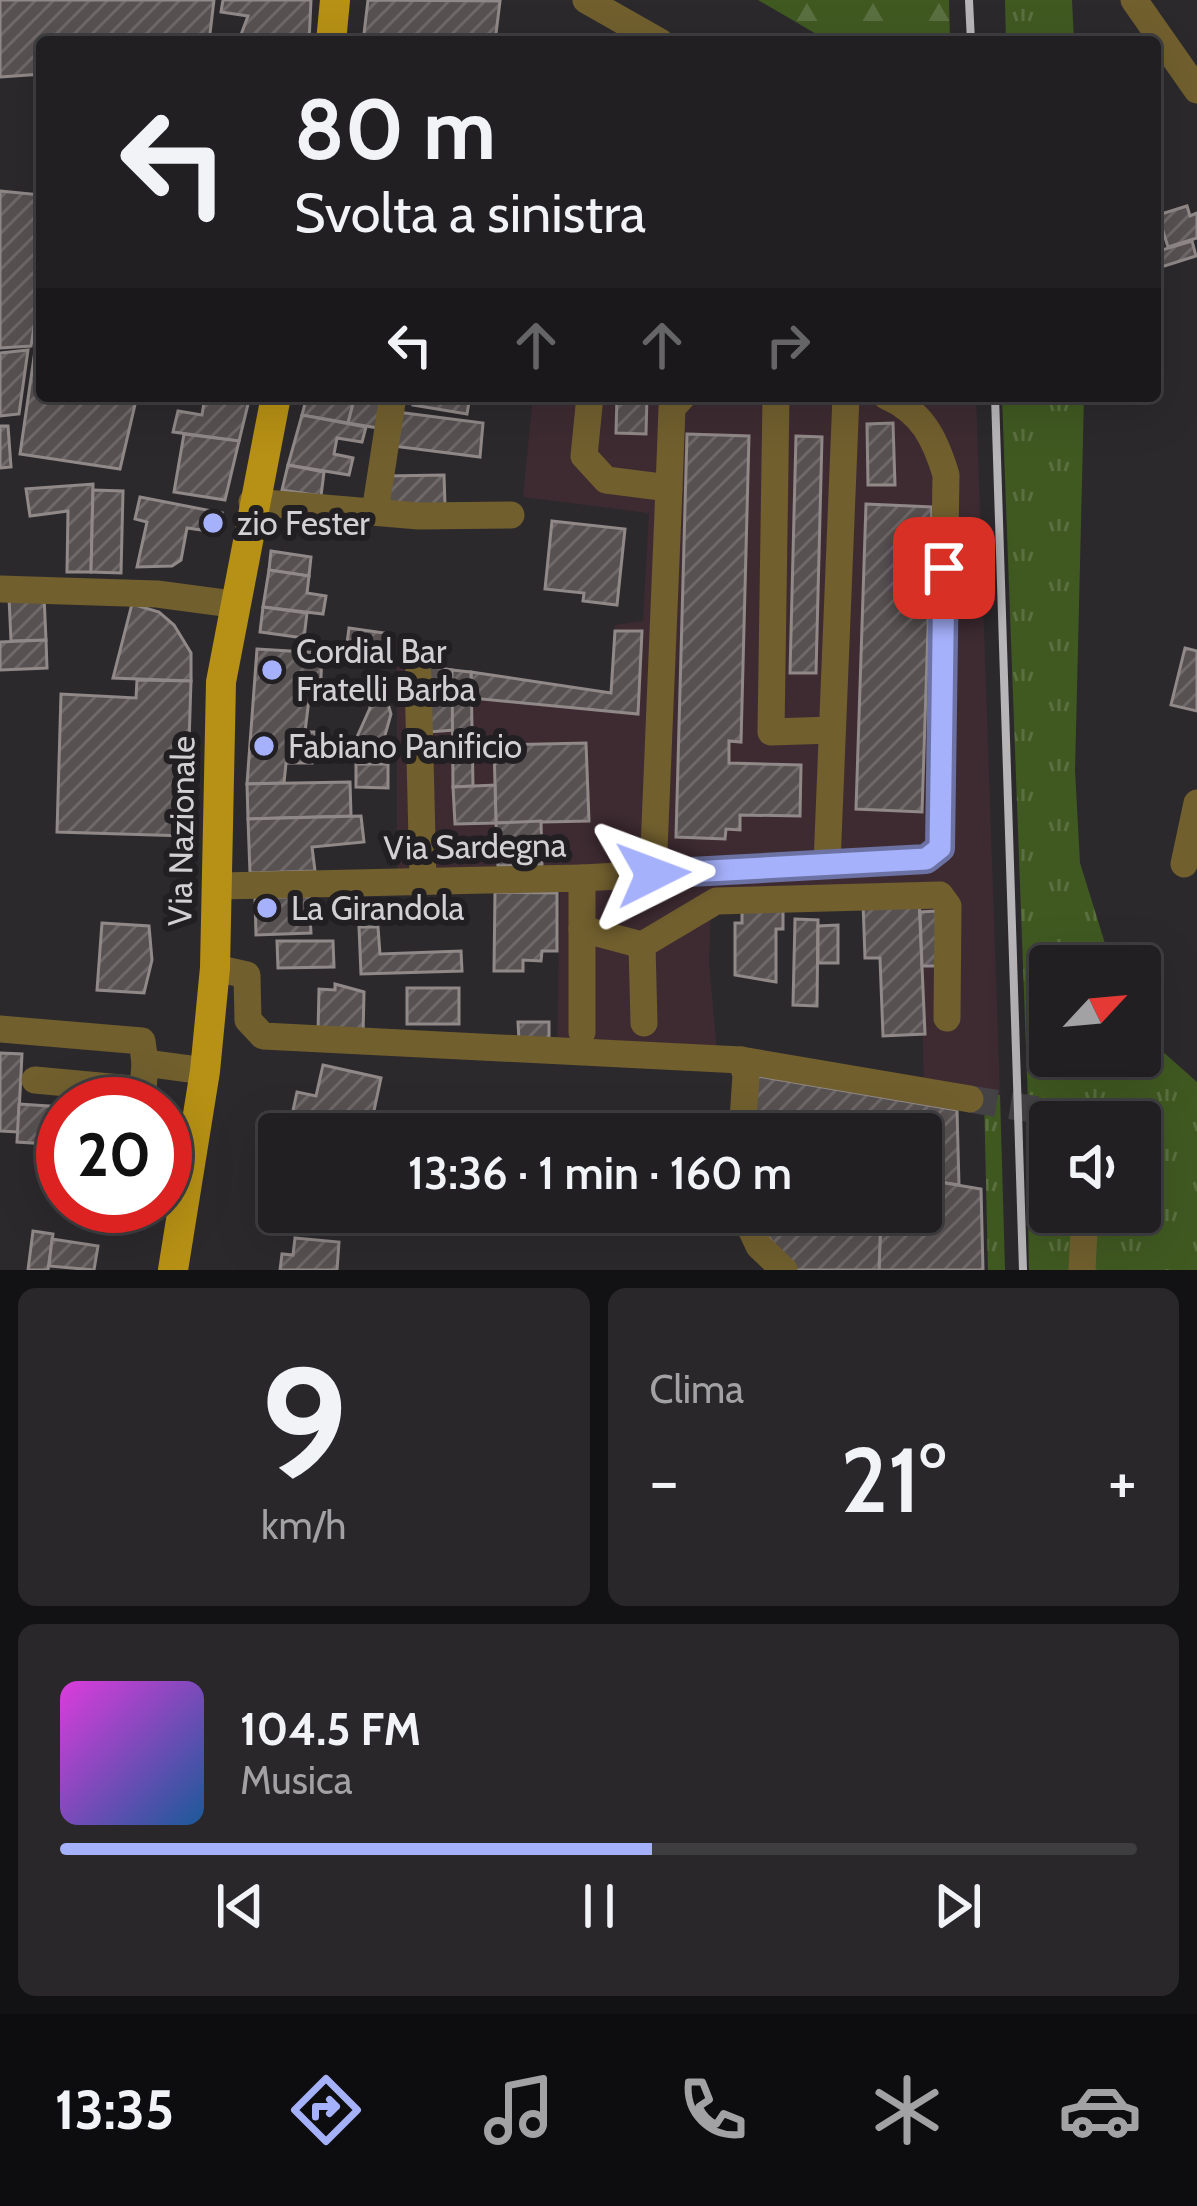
<!DOCTYPE html>
<html lang="it">
<meta charset="utf-8">
<style>
:root{--surface:#211f22;--page:#29272a;--text:#f1f3f6;--muted:#a2a2a5;--line:#3e3d40;--accent:#a6b1fc}
body{margin:0;font-family:Cabin,sans-serif;background:var(--page);color:var(--text);height:100vh;display:flex;flex-direction:column;font-size:45px;white-space:nowrap}
*{box-sizing:border-box;margin:0}
p{font-size:39px;color:var(--muted)}
.icon{flex:none;width:66px;height:66px;fill:none;stroke:currentColor;stroke-width:2;stroke-linecap:round;stroke-linejoin:round}
.map{position:relative;height:1270px;overflow:hidden}
.panel{display:flex;flex-direction:column;gap:18px;padding:18px;background:#121113;flex:1}
.panel>*{flex:none}
.banner{position:absolute;left:36px;top:36px;width:1125px;height:366px;border-radius:12px;box-shadow:0 12px 48px #0002,0 0 0 3px var(--line);background:#211f22;color:var(--text);overflow:hidden}
.needle{width:78px;rotate:64deg}
.controls{position:absolute;left:1029px;top:945px;display:grid;gap:24px}
.controls a{display:grid;place-items:center;width:132px;height:132px;border-radius:12px;background:var(--surface);box-shadow:0 12px 48px #0002,0 0 0 3px var(--line);font-size:60px}
.speed{position:absolute;left:36px;top:1077px;display:flex;gap:24px;font-size:60px;font-weight:700;text-align:center}
.speed>*{display:grid;place-content:center;width:156px;height:156px;border-radius:50%;background:var(--surface);box-shadow:0 12px 48px #0002,0 0 0 3px var(--line);line-height:1}
.speed .limit{border:18px solid #d22;background:#fff;color:#111}
.pin{position:absolute;display:grid;place-items:center;width:102px;height:102px;color:#fff;margin:-51px;border-radius:24px;box-shadow:0 6px 18px #0006}
.me{position:absolute;width:132px;margin:-66px;rotate:87deg;stroke-linejoin:round;filter:drop-shadow(0 0 9px #0008)}
.turn{display:flex;align-items:center;gap:42px;height:252px;padding:0 60px;font-size:54px}
.turn .icon{width:156px;height:156px;stroke-width:2.5}
.turn b{display:block;font-size:84px;line-height:102px}
.lanes{display:flex;align-items:center;height:114px;padding:0 60px;background:#0003;justify-content:center;gap:60px;direction:ltr}
.lanes .off{opacity:.35}
.big{font-size:90px;font-weight:600;line-height:1.1}
.panel .tile{flex:1;display:flex;flex-direction:column;justify-content:center;gap:18px;min-width:0;padding:0 42px;border-radius:18px;background:var(--page)}
.panel .dial{align-items:center;gap:0}
.dial b{font-size:156px;line-height:1}
.song{display:flex;align-items:center;gap:36px}
.cover{width:144px;height:144px;border-radius:18px;background:linear-gradient(135deg,hsl(300 70% 55%),hsl(210 70% 35%))}
.played{height:12px;border-radius:6px;background:linear-gradient(90deg,var(--accent) 55%,var(--line) 55%)}
.keys{display:flex;justify-content:space-around;direction:ltr}
.heat{display:flex;justify-content:space-between;align-items:center;font-size:66px;direction:ltr}
.panel .tiles{flex:1;display:grid;gap:18px;grid-template-columns:1fr 1fr}
.tile:last-child{grid-column:span 2}
.trip{position:absolute;left:258px;top:1113px;width:684px;height:120px;border-radius:12px;background:var(--surface);box-shadow:0 12px 48px #0002,0 0 0 3px var(--line);font-weight:600;line-height:120px;text-align:center}
.tab-bar{display:flex;height:192px;justify-content:space-around;align-items:center;background:#0d0c0e;color:var(--muted)}
.tab-bar .icon{width:84px;height:84px}
.tab-bar .current{color:var(--accent)}
.tab-bar b{font-size:54px;color:var(--text)}
.map>svg:first-child{display:block}
.industrial{fill:#3e2b32}
.grass{fill:url(#grass-tufts)}
.forest{fill:url(#forest-firs)}
.building{fill:url(#building-hatch);stroke:#908988;stroke-width:3}
.lines{fill:none;stroke-linecap:round;stroke-linejoin:round}
.minor-tunnel{stroke:#454246;stroke-width:27;stroke-dasharray:27 14;stroke-linecap:butt}
.minor{stroke:#715f2e;stroke-width:27}
.major{stroke:#b79115;stroke-width:30}
.rail{stroke:#b7b5b8;stroke-width:8}
.route-casing{stroke:#6c73a4;stroke-width:30}
.route{stroke:#a6b1fc;stroke-width:21}
.poi-dot{fill:#a6b1fc;stroke:#221f23;stroke-width:4.5}
.labels{text-anchor:middle;dominant-baseline:central;stroke-width:12;stroke-linejoin:round;paint-order:stroke}
.poi-label{font-size:33px;fill:#d2d0d3;stroke:#221f23;text-anchor:start}
.street-label{font-size:33px;fill:#d2d0d3;stroke:#221f23}
</style>
<div class="map">
<svg width="1197" height="1270" viewBox="0 0 1197 1270">
<defs>
<pattern id="grass-tufts" width="24" height="20" patternUnits="userSpaceOnUse" patternTransform="scale(3)"><rect width="24" height="20" fill="#405921"/><path d="M3 7l-1-3M5 7V3M7 7l1-3M15 17l-1-3M17 17v-4M19 17l1-3" fill="none" stroke="#5b7040"/></pattern>
<pattern id="forest-firs" width="22" height="20" patternUnits="userSpaceOnUse" patternTransform="scale(3)"><rect width="22" height="20" fill="#405921"/><path d="M5 1l3.5 6h-7zM16 11l3.5 6h-7z" fill="#5b7040"/></pattern>
<pattern id="building-hatch" width="6" height="6" patternUnits="userSpaceOnUse" patternTransform="scale(3)"><rect width="6" height="6" fill="#585151"/><path d="M-1 1l2-2M0 6l6-6M5 7l2-2" fill="none" stroke="#6f6969"/></pattern>
</defs>
<rect width="100%" height="100%" fill="#2c292d"/>
<polygon class="industrial" points="533,396 976,396 1000,1095 924,1091 919,900 711,904 709,962 718,1064 557,1054 560,888 397,882 397,662 610,692 615,625 643,621 649,513 523,497"/>
<g class="grass">
<polygon points="1005,0 1072,0 1074,42 1006,42"/>
<polygon points="1002,396 1084,396 1075,771 1080,863 1112,966 1050,966 1050,1056 1140,1056 1140,1014 1162,1051 1197,1082 1197,1270 1090,1270 1091,1212 1140,1212 1140,1122 1085,1122 1028,1102"/>
<polygon points="984,1094 1000,1095 1005,1270 988,1270"/>
<polygon points="1026,1111 1072,1122 1050,1122 1050,1212 1078,1212 1074,1270 1029,1270"/>
</g>
<polygon class="forest" points="758,0 949,0 950,42 830,42"/>
<g class="building">
<polygon points="0,0 214,0 209,42 42,42 42,74 0,77"/>
<polygon points="223,0 311,0 309,42 224,42 239,40 248,16 221,12"/>
<polygon points="368,0 500,1 495,42 363,42"/>
<polygon points="0,191 42,195 42,278 31,346 0,348"/>
<polygon points="1187,206 1190,216 1197,213 1197,238 1168,247 1158,215"/>
<polygon points="1192,241 1196,256 1155,269 1155,252"/>
<polygon points="42,302 42,396 137,396 120,469 20,454"/>
<polygon points="28,350 19,414 0,416 0,353"/>
<polygon points="205,396 250,396 239,441 173,432 178,411 202,415"/>
<polygon points="307,396 355,396 348,423 302,415"/>
<polygon points="355,396 386,396 378,428 348,423"/>
<polygon points="415,396 470,396 467,414 413,405"/>
<polygon points="617,396 647,396 646,434 616,433"/>
<polygon points="397,412 483,423 480,457 393,446"/>
<polygon points="302,415 366,427 362,442 337,438 334,454 353,458 349,475 288,465"/>
<polygon points="893,423 895,485 868,485 867,424"/>
<polygon points="0,426 8,426 11,467 0,468"/>
<polygon points="184,434 239,441 225,500 174,492"/>
<polygon points="687,434 749,436 741,742 729,741 729,763 801,765 800,816 740,815 740,830 726,829 725,839 676,837"/>
<polygon points="796,436 822,437 816,673 790,673"/>
<polygon points="288,465 324,472 321,496 282,490"/>
<polygon points="444,475 445,505 388,506 387,476"/>
<polygon points="93,484 91,572 67,572 68,511 30,516 26,489"/>
<polygon points="93,490 123,491 121,573 91,572"/>
<polygon points="140,497 222,513 216,532 187,528 181,560 172,566 137,567 147,522 135,519"/>
<polygon points="866,504 932,507 922,812 856,809"/>
<polygon points="552,521 625,529 617,605 583,601 584,593 545,589"/>
<polygon points="271,551 311,557 309,576 269,570"/>
<polygon points="269,570 309,576 307,593 326,596 323,614 263,607"/>
<polygon points="44,596 46,640 11,641 9,597"/>
<polygon points="132,604 159,612 174,625 191,653 191,681 113,678"/>
<polygon points="263,607 307,613 304,638 260,632"/>
<polygon points="349,628 384,633 382,655 346,651"/>
<polygon points="615,631 642,631 638,714 471,698 471,672 611,693"/>
<polygon points="46,640 47,668 0,670 0,642"/>
<polygon points="1185,648 1197,651 1197,711 1171,705"/>
<polygon points="257,649 322,653 320,701 309,699 305,732 315,732 312,763 286,763 284,783 247,784"/>
<polygon points="428,666 452,670 454,730 429,732"/>
<polygon points="452,670 471,672 473,786 453,787"/>
<polygon points="137,680 191,681 186,836 57,832 61,694 136,698"/>
<polygon points="383,687 391,714 382,746 357,737 370,708 368,689"/>
<polygon points="586,743 589,821 496,823 494,745"/>
<polygon points="356,764 388,764 388,788 356,787"/>
<polygon points="350,782 351,816 248,819 247,784"/>
<polygon points="495,785 496,823 455,824 453,787"/>
<polygon points="361,816 364,842 312,847 315,871 250,873 248,819"/>
<polygon points="541,821 542,865 498,866 496,823"/>
<polygon points="495,892 557,893 557,951 542,951 541,961 523,960 523,971 494,971"/>
<polygon points="309,896 311,933 256,935 255,898"/>
<polygon points="919,899 925,1034 883,1036 880,958 865,958 863,902"/>
<polygon points="742,908 783,908 783,929 776,929 776,982 735,975 735,923 742,923"/>
<polygon points="936,911 939,966 922,966 920,912"/>
<polygon points="795,919 818,920 817,1006 793,1005"/>
<polygon points="102,923 149,926 152,960 144,993 97,990"/>
<polygon points="838,925 838,963 818,963 818,926"/>
<polygon points="359,927 378,927 380,954 461,951 462,971 361,974"/>
<polygon points="277,941 333,941 334,967 278,968"/>
<polygon points="335,984 364,992 363,1035 318,1033 319,989 335,990"/>
<rect x="407" y="988" width="52" height="36"/>
<polygon points="518,1022 549,1022 549,1040 519,1040"/>
<polygon points="0,1053 22,1054 18,1132 0,1131"/>
<polygon points="323,1065 381,1078 370,1129 307,1134 308,1128 290,1124 297,1092 316,1096"/>
<polygon points="758,1076 957,1110 959,1185 921,1179 921,1134 750,1134"/>
<polygon points="19,1104 63,1107 63,1145 17,1142"/>
<polygon points="921,1179 981,1189 983,1270 879,1270 881,1212 921,1212"/>
<polygon points="751,1212 881,1212 879,1270 792,1270"/>
<polygon points="33,1231 53,1234 48,1270 28,1270"/>
<polygon points="295,1238 339,1242 337,1270 280,1270 282,1254 293,1255"/>
<polygon points="52,1239 98,1246 94,1270 49,1266"/>
</g>
<g class="lines">
<polyline class="minor-tunnel" points="970,1099 1044,1111"/>
<g class="minor">
<polyline points="586,0 660,42"/>
<polyline points="1134,0 1197,90"/>
<polyline points="590,396 584,456 606,480 669,488 672,408 683,396"/>
<polyline points="776,396 771,732 832,730"/>
<polyline points="252,502 419,516 511,515"/>
<polyline points="375,512 393,396"/>
<polyline points="0,589 157,594 232,604"/>
<polyline points="418,675 423,881"/>
<polyline points="827,864 846,396"/>
<polyline points="1184,864 1197,803"/>
<polyline points="653,874 669,488"/>
<path d="M582,878L925,859L940,848L946,475C935,438 922,412 886,396"/>
<polyline points="217,886 582,878 582,1032"/>
<polyline points="582,929 642,945 644,1023"/>
<polyline points="642,945 716,901 940,895 948,906 947,1018"/>
<polyline points="215,968 247,975 248,1020 263,1036 741,1060 970,1099"/>
<polyline points="0,1029 142,1041 145,1063"/>
<polyline points="741,1060 746,1075 742,1134"/>
<polyline points="35,1080 143,1090 145,1063 205,1071"/>
<polyline points="1044,1111 1079,1122"/>
<polyline points="743,1212 759,1246 784,1270"/>
<polyline points="1082,1270 1085,1212"/>
</g>
<g class="major">
<polyline points="331,42 335,0"/>
<polyline points="173,1270 205,1071 215,968 221,682 276,396"/>
</g>
<g class="rail">
<polyline points="969,0 971,42"/>
<polyline points="995,396 1023,1270"/>
</g>
</g>
<g class="lines">
<defs>
<polyline id="route" points="653,874 926,859 940,848 944,568"/>
</defs>
<use href="#route" class="route-casing"/>
<use href="#route" class="route"/>
</g>
<g class="poi-dot">
<circle cx="213" cy="523" r="12"/>
<circle cx="272" cy="670" r="12"/>
<circle cx="264" cy="746" r="12"/>
<circle cx="267" cy="908" r="12"/>
</g>
<g class="labels">
<g class="poi-label">
<text x="237" y="523">zio Fester</text>
<text x="296" y="651">Cordial Bar<tspan x="296" dy="38">Fratelli Barba</tspan></text>
<text x="288" y="746">Fabiano Panificio</text>
<text x="291" y="908">La Girandola</text>
</g>
<g class="street-label">
<text transform="translate(181 831) rotate(-89)">Via Nazionale</text>
<text transform="translate(475 846) rotate(-1)">Via Sardegna</text>
</g>
</g>
</svg>
<div class="controls">
<a><svg class="needle" viewBox="-14 -14 28 28"><path d="M0-13l5 13h-10z" fill="#e53935"/><path d="M0 13l5-13h-10z" fill="#a2a2a5"/></svg></a>
<a><svg class="icon" aria-label="sound" viewBox="0 0 24 24"><path d="M4 9h4l5-4v14l-5-4H4zM17 9q2 3 0 6"/></svg></a>
</div>
<div class="speed"><div class="limit">20</div></div>
<div class="pin" style="left:944px;top:568px;background:#d93025"><svg class="icon" aria-label="arrive" viewBox="0 0 24 24"><path d="M6 21V4h12l-3 4 3 4H6"/></svg></div>
<svg class="me" style="left:653px;top:874px" viewBox="-20 -20 40 40"><path d="M0-17L14 15 0 8-14 15z" fill="#a6b1fc" stroke="#fff" stroke-width="4"/></svg>
<div class="trip">13:36 · 1 min · 160 m</div>
<div class="banner">
<div class="turn"><svg class="icon" aria-label="left" viewBox="0 0 24 24"><path d="M17 20v-9H6M10 6l-5 5 5 5"/></svg><div><b>80 m</b>Svolta a sinistra</div></div>
<div class="lanes"><svg class="icon" aria-label="left" viewBox="0 0 24 24"><path d="M17 20v-9H6M10 6l-5 5 5 5"/></svg><svg class="icon off" aria-label="ahead" viewBox="0 0 24 24"><path d="M12 20V5M6 11l6-6 6 6"/></svg><svg class="icon off" aria-label="ahead" viewBox="0 0 24 24"><path d="M12 20V5M6 11l6-6 6 6"/></svg><svg class="icon off" aria-label="right" viewBox="0 0 24 24"><path d="M7 20v-9h11M14 6l5 5-5 5"/></svg></div>
</div>
</div>
<section class="panel">
<div class="tiles">
<div class="tile dial"><b>9</b><p>km/h</p></div>
<div class="tile"><p>Clima</p>
<div class="heat"><a>−</a><b class="big">21°</b><a>+</a></div>
</div>
<div class="tile">
<div class="song"><i class="cover"></i><div><b>104.5 FM</b><p>Musica</p></div></div>
<div class="played"></div>
<div class="keys"><svg class="icon" aria-label="previous" viewBox="0 0 24 24"><path d="M18 5L8 12l10 7zM5 5v14"/></svg><svg class="icon" aria-label="pause" viewBox="0 0 24 24"><path d="M8 5v14M16 5v14"/></svg><svg class="icon" aria-label="next" viewBox="0 0 24 24"><path d="M6 5l10 7-10 7zM19 5v14"/></svg></div>
</div>
</div>
</section>
<nav class="tab-bar">
<b>13:35</b>
<svg class="icon current" aria-label="directions" viewBox="0 0 24 24"><path d="M12 3l9 9-9 9-9-9zM9 14v-3h6M13 9l2 2-2 2"/></svg>
<svg class="icon" aria-label="music" viewBox="0 0 24 24"><path d="M9 18V5l10-2v13"/><circle cx="6" cy="18" r="3"/><circle cx="16" cy="16" r="3"/></svg>
<svg class="icon" aria-label="phone" viewBox="0 0 24 24"><path d="M5 4h4l2 5-3 2q2 4 5 5l2-3 5 2v4C11 20 4 13 5 4z"/></svg>
<svg class="icon" aria-label="climate" viewBox="0 0 24 24"><path d="M12 3v18M4 7l16 10M4 17L20 7"/></svg>
<svg class="icon" aria-label="car" viewBox="0 0 24 24"><path d="M5 17H2v-5l4-1 3-4h7l3 4 3 1v5h-3M9 17h6M6 11h13"/><circle cx="7" cy="17" r="2"/><circle cx="17" cy="17" r="2"/></svg>
</nav>
